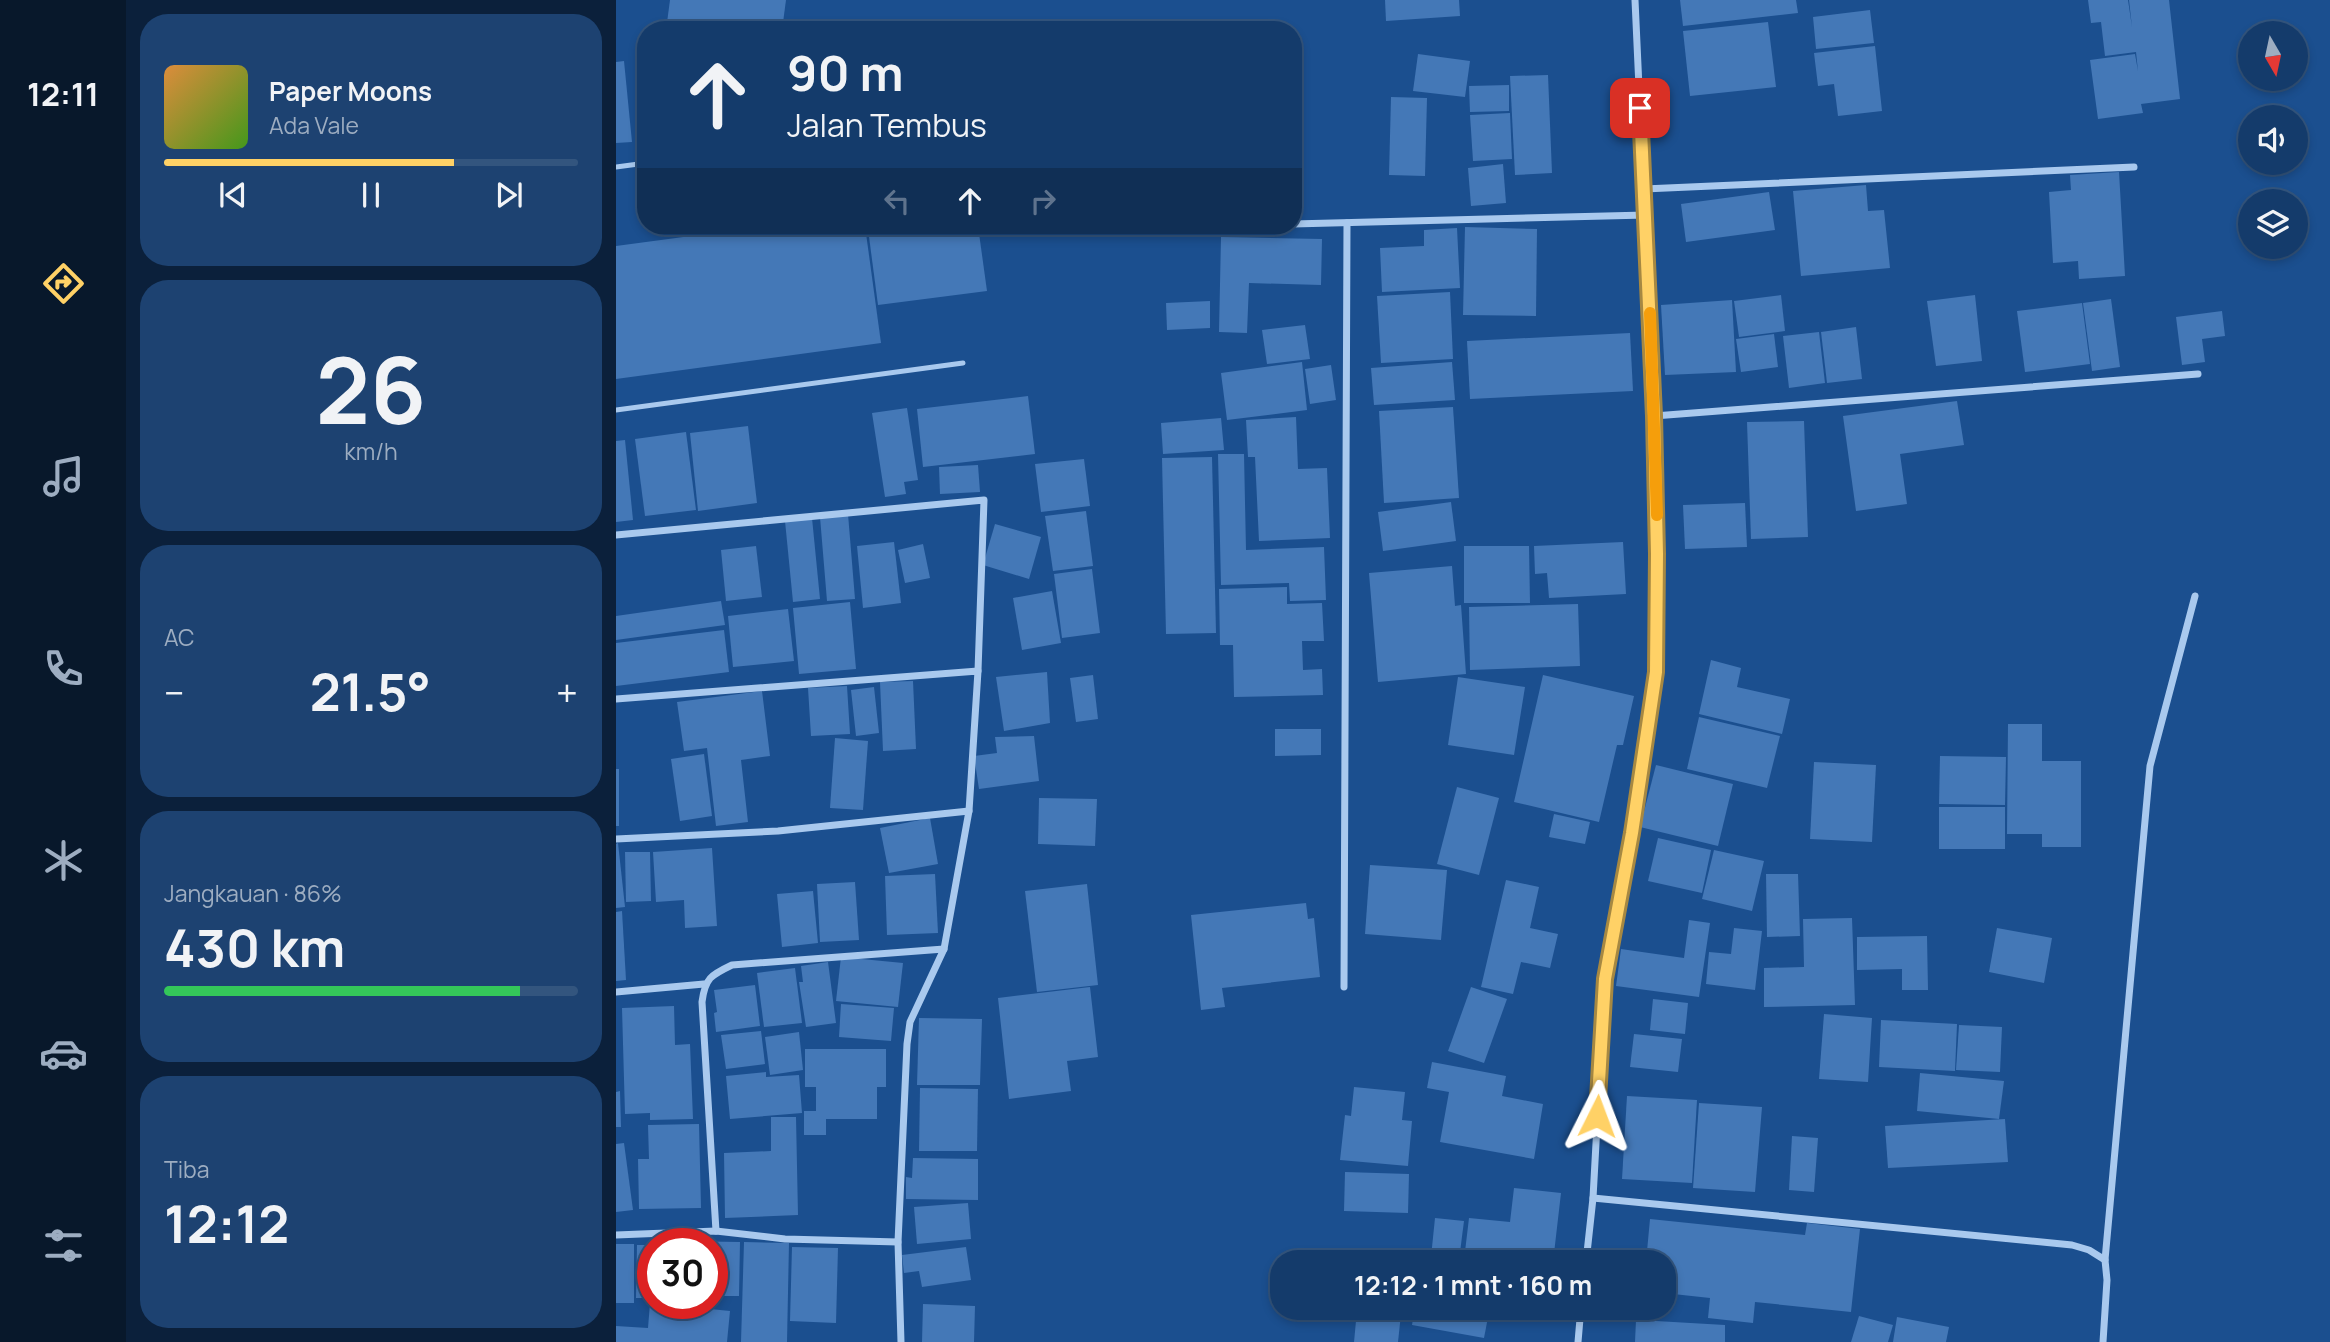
<!DOCTYPE html>
<html lang="id">
<meta charset="utf-8">
<style>
:root{--surface:#143b6b;--page:#1d4271;--text:#f1f3f6;--muted:#9dadc1;--line:#33557e;--accent:#ffd166}
body{margin:0;font-family:Manrope,sans-serif;background:var(--page);color:var(--text);height:100vh;display:flex;flex-direction:column;font-size:26px;white-space:nowrap}
*{box-sizing:border-box;margin:0}
p{font-size:23px;color:var(--muted)}
.icon{flex:none;width:38px;height:38px;fill:none;stroke:currentColor;stroke-width:2;stroke-linecap:round;stroke-linejoin:round}
.map{position:relative;flex:1;overflow:hidden}
.side{display:flex;flex-direction:column;gap:14px;padding:14px;background:#0b203b;width:490px}
.side>*{flex:none}
.top-card{position:absolute;left:21px;top:21px;width:665px;height:214px;border-radius:28px;box-shadow:0 4px 10px #0003,0 0 0 2px var(--line);background:#143b6b;color:var(--text);overflow:hidden}
.needle{width:46px;rotate:171deg}
.fabs{position:absolute;left:1622px;top:21px;display:grid;gap:14px}
.fabs a{display:grid;place-items:center;width:70px;height:70px;border-radius:50%;background:var(--surface);box-shadow:0 4px 10px #0003,0 0 0 2px var(--line);font-size:35px}
.speed{position:absolute;left:21px;top:1228px;display:flex;gap:14px;font-size:35px;font-weight:700;text-align:center}
.speed>*{display:grid;place-content:center;width:91px;height:91px;border-radius:50%;background:var(--surface);box-shadow:0 4px 10px #0003,0 0 0 2px var(--line);line-height:1}
.speed .limit{border:10px solid #d22;background:#fff;color:#111}
.pin{position:absolute;display:grid;place-items:center;width:60px;height:60px;color:#fff;margin:-30px;border-radius:14px;box-shadow:0 4px 10px #0006}
.me{position:absolute;width:77px;margin:-38px;rotate:3deg;stroke-linejoin:round;filter:drop-shadow(0 0 5px #0008)}
.turn{display:flex;align-items:center;gap:24px;height:147px;padding:0 35px;font-size:32px}
.turn .icon{width:91px;height:91px;stroke-width:2.5}
.turn b{display:block;font-size:49px;line-height:60px}
.lanes{display:flex;align-items:center;height:66px;padding:0 35px;background:#0003;justify-content:center;gap:35px;direction:ltr}
.lanes .off{opacity:.35}
.big{font-size:52px;font-weight:700;line-height:1.1}
.side .widget{flex:1;display:flex;flex-direction:column;justify-content:center;gap:10px;min-width:0;padding:0 24px;border-radius:28px;background:var(--page)}
.side .dial{align-items:center;gap:0}
.dial b{font-size:91px;line-height:1}
.song{display:flex;align-items:center;gap:21px}
.cover{width:84px;height:84px;border-radius:10px;background:linear-gradient(135deg,hsl(30 70% 55%),hsl(100 70% 35%))}
.played{height:7px;border-radius:4px;background:linear-gradient(90deg,var(--accent) 70%,var(--line) 70%)}
.keys{display:flex;justify-content:space-around;direction:ltr}
.heat{display:flex;justify-content:space-between;align-items:center;font-size:38px;direction:ltr}
.charge{height:10px;border-radius:5px;background:linear-gradient(90deg,#34c759 86%,var(--line) 0)}
.trip{position:absolute;left:654px;top:1250px;width:406px;height:70px;border-radius:28px;background:var(--surface);box-shadow:0 4px 10px #0003,0 0 0 2px var(--line);font-weight:700;line-height:70px;text-align:center}
main{display:flex;flex:1;min-height:0}
.menu{display:flex;flex-direction:column;width:126px;justify-content:space-around;align-items:center;background:#08182b;color:var(--muted)}
.menu .icon{width:49px;height:49px}
.menu .selected{color:var(--accent)}
.menu b{font-size:32px;color:var(--text)}
.map>svg:first-child{display:block}
.building{fill:#4478b7}
.lines{fill:none;stroke-linecap:round;stroke-linejoin:round}
.service{stroke:#a9c9ee;stroke-width:5}
.minor{stroke:#a9c9ee;stroke-width:7}
.route-casing{stroke:#a68842;stroke-width:18}
.route{stroke:#ffd166;stroke-width:12}
.slow{stroke:#f59e0b;stroke-width:12}
</style>
<main>
<nav class="menu">
<b>12:11</b>
<svg class="icon selected" aria-label="directions" viewBox="0 0 24 24"><path d="M12 3l9 9-9 9-9-9zM9 14v-3h6M13 9l2 2-2 2"/></svg>
<svg class="icon" aria-label="music" viewBox="0 0 24 24"><path d="M9 18V5l10-2v13"/><circle cx="6" cy="18" r="3"/><circle cx="16" cy="16" r="3"/></svg>
<svg class="icon" aria-label="phone" viewBox="0 0 24 24"><path d="M5 4h4l2 5-3 2q2 4 5 5l2-3 5 2v4C11 20 4 13 5 4z"/></svg>
<svg class="icon" aria-label="climate" viewBox="0 0 24 24"><path d="M12 3v18M4 7l16 10M4 17L20 7"/></svg>
<svg class="icon" aria-label="car" viewBox="0 0 24 24"><path d="M5 17H2v-5l4-1 3-4h7l3 4 3 1v5h-3M9 17h6M6 11h13"/><circle cx="7" cy="17" r="2"/><circle cx="17" cy="17" r="2"/></svg>
<svg class="icon" aria-label="filters" viewBox="0 0 24 24"><path d="M4 7h16M4 17h16"/><circle cx="9" cy="7" r="2"/><circle cx="15" cy="17" r="2"/></svg>
</nav>
<section class="side">
<div class="widget">
<div class="song"><i class="cover"></i><div><b>Paper Moons</b><p>Ada Vale</p></div></div>
<div class="played"></div>
<div class="keys"><svg class="icon" aria-label="previous" viewBox="0 0 24 24"><path d="M18 5L8 12l10 7zM5 5v14"/></svg><svg class="icon" aria-label="pause" viewBox="0 0 24 24"><path d="M8 5v14M16 5v14"/></svg><svg class="icon" aria-label="next" viewBox="0 0 24 24"><path d="M6 5l10 7-10 7zM19 5v14"/></svg></div>
</div>
<div class="widget dial"><b>26</b><p>km/h</p></div>
<div class="widget"><p>AC</p>
<div class="heat"><a>−</a><b class="big">21.5°</b><a>+</a></div>
</div>
<div class="widget"><p>Jangkauan · 86%</p><b class="big">430 km</b><div class="charge"></div></div>
<div class="widget"><p>Tiba</p><b class="big">12:12</b></div>
</section>
<div class="map">
<svg width="1714" height="1342" viewBox="0 0 1714 1342">
<rect width="100%" height="100%" fill="#1b4f8f"/>
<g class="building">
<polygon points="54,0 170,0 166,30 50,30"/>
<polygon points="769,0 843,0 844,16 770,21"/>
<polygon points="1064,0 1180,0 1182,13 1067,26"/>
<polygon points="1472,0 1512,0 1516,27 1513,0 1553,0 1564,99 1525,104 1527,113 1482,119 1474,60 1519,54 1522,71 1520,52 1489,56 1485,22 1475,23"/>
<polygon points="1254,10 1258,43 1200,49 1197,17"/>
<polygon points="1152,22 1160,87 1074,96 1067,31"/>
<polygon points="1259,46 1266,111 1222,116 1218,84 1202,86 1198,53"/>
<polygon points="802,54 854,61 849,97 797,91"/>
<polygon points="8,61 16,142 0,143 0,62"/>
<polygon points="932,75 936,173 899,175 894,76"/>
<polygon points="893,85 893,111 854,112 853,86"/>
<polygon points="775,97 811,98 809,176 773,175"/>
<polygon points="894,113 896,159 857,161 854,115"/>
<polygon points="887,164 890,203 855,206 852,168"/>
<polygon points="1503,172 1509,276 1463,279 1462,261 1437,263 1433,192 1455,190 1454,175"/>
<polygon points="1250,185 1252,211 1268,210 1274,268 1185,276 1177,191"/>
<polygon points="1153,192 1159,230 1070,242 1065,204"/>
<polygon points="149,226 249,226 265,343 0,379 0,246"/>
<polygon points="280,226 362,226 371,291 262,305 252,229"/>
<polygon points="849,227 921,229 920,316 847,315"/>
<polygon points="841,228 844,288 766,292 764,248 808,246 808,230"/>
<polygon points="605,237 706,239 705,285 633,283 631,333 603,332"/>
<polygon points="834,292 837,359 765,363 761,296"/>
<polygon points="1165,295 1169,331 1123,337 1118,301"/>
<polygon points="1359,295 1366,361 1320,366 1311,301"/>
<polygon points="1495,299 1504,367 1476,371 1467,303"/>
<polygon points="1116,300 1120,372 1049,375 1045,305"/>
<polygon points="594,301 594,328 551,330 550,303"/>
<polygon points="1466,303 1474,364 1409,372 1401,311"/>
<polygon points="1606,311 1609,336 1586,339 1589,362 1566,365 1560,317"/>
<polygon points="689,325 694,359 651,364 646,330"/>
<polygon points="1240,327 1246,379 1211,383 1205,332"/>
<polygon points="1203,332 1209,383 1173,388 1167,336"/>
<polygon points="1014,333 1017,391 854,399 851,341"/>
<polygon points="1158,334 1162,367 1125,372 1120,339"/>
<polygon points="686,362 691,410 611,420 605,373"/>
<polygon points="836,362 839,400 758,405 755,368"/>
<polygon points="715,365 720,400 694,404 689,369"/>
<polygon points="412,396 419,454 307,467 301,409"/>
<polygon points="1341,401 1348,445 1284,454 1291,504 1240,511 1227,416"/>
<polygon points="837,407 843,498 768,503 763,411"/>
<polygon points="291,408 302,480 288,482 290,494 269,497 256,413"/>
<polygon points="680,417 682,469 711,468 714,538 643,541 639,457 632,457 630,420"/>
<polygon points="605,418 608,450 547,454 545,423"/>
<polygon points="1188,421 1192,537 1135,539 1131,422"/>
<polygon points="132,426 141,503 82,511 74,433"/>
<polygon points="70,432 80,510 29,516 19,439"/>
<polygon points="9,440 17,520 0,522 0,441"/>
<polygon points="602,454 628,454 630,550 708,547 710,600 674,601 673,583 605,585"/>
<polygon points="596,457 600,633 550,634 546,458"/>
<polygon points="468,459 474,506 425,512 419,464"/>
<polygon points="362,465 364,492 324,494 323,467"/>
<polygon points="835,502 840,541 767,551 762,512"/>
<polygon points="1129,503 1131,547 1069,549 1067,505"/>
<polygon points="470,511 477,566 437,571 429,516"/>
<polygon points="232,514 239,599 211,601 204,517"/>
<polygon points="196,518 204,599 177,602 169,521"/>
<polygon points="379,524 425,537 413,579 367,565"/>
<polygon points="278,542 285,603 247,608 241,546"/>
<polygon points="1007,542 1010,594 933,598 931,573 919,574 918,546"/>
<polygon points="307,544 314,578 289,583 282,550"/>
<polygon points="140,546 146,597 110,601 105,550"/>
<polygon points="848,546 913,546 914,603 848,603"/>
<polygon points="836,566 839,606 845,605 850,674 762,682 753,573"/>
<polygon points="476,569 484,633 446,638 438,574"/>
<polygon points="671,587 671,604 706,603 708,641 686,641 687,670 706,669 707,695 618,697 617,645 604,645 603,589"/>
<polygon points="436,591 445,643 406,650 397,598"/>
<polygon points="105,601 109,625 0,640 0,616"/>
<polygon points="234,602 240,669 183,674 177,608"/>
<polygon points="962,604 964,666 854,670 853,607"/>
<polygon points="172,609 178,661 117,667 112,616"/>
<polygon points="108,630 113,672 0,686 0,643"/>
<polygon points="1095,660 1125,668 1121,687 1174,699 1166,734 1083,714"/>
<polygon points="431,672 434,723 388,731 380,677"/>
<polygon points="477,675 482,719 460,722 454,678"/>
<polygon points="927,675 1018,696 1007,745 1001,745 983,822 898,802"/>
<polygon points="842,677 909,687 898,755 832,745"/>
<polygon points="297,681 300,749 267,751 264,682"/>
<polygon points="231,686 234,734 195,736 192,688"/>
<polygon points="258,687 263,733 240,736 235,690"/>
<polygon points="146,691 154,756 125,760 132,822 100,826 91,748 68,751 61,702"/>
<polygon points="1083,717 1164,736 1151,788 1071,769"/>
<polygon points="1392,724 1426,724 1426,761 1465,761 1465,847 1426,847 1426,834 1391,834"/>
<polygon points="659,729 705,729 705,755 659,756"/>
<polygon points="418,736 423,781 363,789 358,756 381,753 379,737"/>
<polygon points="219,738 252,741 247,810 214,808"/>
<polygon points="88,754 96,816 64,821 55,759"/>
<polygon points="1324,756 1390,757 1389,805 1323,804"/>
<polygon points="1198,762 1260,765 1256,842 1194,839"/>
<polygon points="1040,765 1117,784 1102,846 1024,827"/>
<rect x="0" y="769" width="3" height="57"/>
<polygon points="841,787 883,798 863,875 821,864"/>
<polygon points="423,798 481,799 479,846 422,844"/>
<rect x="1323" y="807" width="66" height="42"/>
<polygon points="938,814 974,822 969,844 933,837"/>
<polygon points="314,818 322,864 273,873 264,828"/>
<polygon points="1042,838 1095,850 1086,893 1032,881"/>
<polygon points="2,843 9,907 0,908 0,844"/>
<polygon points="96,848 101,926 69,928 68,900 40,902 37,852"/>
<polygon points="1098,850 1148,861 1136,911 1086,899"/>
<polygon points="9,852 34,852 35,901 10,902"/>
<polygon points="754,865 831,870 825,940 749,934"/>
<polygon points="319,874 322,933 271,935 269,876"/>
<polygon points="1150,874 1182,874 1184,936 1151,937"/>
<polygon points="890,880 923,887 914,928 942,934 934,968 905,962 897,994 865,987"/>
<polygon points="239,882 243,940 204,942 201,884"/>
<polygon points="471,884 482,985 421,992 409,891"/>
<polygon points="197,891 202,943 166,947 161,894"/>
<polygon points="690,903 692,919 698,918 704,977 606,988 609,1007 585,1010 575,915"/>
<polygon points="6,911 10,980 0,981 0,912"/>
<polygon points="1236,918 1239,1005 1148,1007 1148,968 1188,967 1187,919"/>
<polygon points="1073,920 1094,923 1083,997 1000,986 1005,949 1068,958"/>
<polygon points="1118,928 1146,931 1139,990 1090,984 1093,952 1115,954"/>
<polygon points="1381,928 1436,938 1428,983 1373,972"/>
<polygon points="1311,936 1312,990 1286,990 1286,969 1241,970 1241,937"/>
<polygon points="225,957 287,963 282,1007 220,1001"/>
<polygon points="212,962 220,1023 190,1027 183,982 187,982 185,966"/>
<polygon points="179,968 186,1023 148,1027 141,973"/>
<polygon points="139,985 144,1026 100,1032 98,1013 101,1012 98,990"/>
<polygon points="474,987 482,1057 451,1061 455,1091 393,1099 382,998"/>
<polygon points="855,987 891,999 868,1063 832,1051"/>
<polygon points="1037,999 1072,1003 1069,1034 1034,1030"/>
<polygon points="225,1004 278,1008 275,1041 223,1037"/>
<polygon points="58,1006 59,1045 74,1044 77,1119 34,1120 34,1113 9,1114 6,1008"/>
<polygon points="1208,1014 1256,1018 1252,1082 1203,1079"/>
<polygon points="303,1018 366,1019 364,1085 301,1085"/>
<polygon points="1265,1020 1341,1024 1339,1071 1263,1067"/>
<polygon points="1343,1025 1386,1027 1384,1072 1340,1070"/>
<polygon points="145,1031 149,1064 110,1069 105,1035"/>
<polygon points="183,1032 187,1070 154,1075 149,1037"/>
<polygon points="1018,1034 1066,1039 1062,1072 1014,1067"/>
<polygon points="189,1049 270,1049 270,1087 261,1087 261,1119 210,1119 210,1135 188,1135 188,1111 200,1111 200,1087 189,1087"/>
<polygon points="816,1062 890,1076 886,1096 927,1104 918,1159 824,1142 833,1092 811,1088"/>
<polygon points="150,1072 150,1077 183,1075 186,1113 114,1119 110,1076"/>
<polygon points="1304,1073 1388,1081 1383,1119 1301,1111"/>
<polygon points="738,1087 789,1092 786,1120 796,1121 792,1166 724,1160 729,1115 735,1116"/>
<polygon points="304,1088 362,1089 361,1151 303,1151"/>
<polygon points="4,1091 5,1127 0,1127 0,1092"/>
<polygon points="1011,1096 1081,1100 1076,1183 1006,1179"/>
<polygon points="1083,1103 1146,1107 1139,1192 1077,1188"/>
<polygon points="155,1117 180,1117 182,1215 109,1218 108,1153 155,1151"/>
<polygon points="1389,1119 1392,1162 1272,1168 1269,1126"/>
<polygon points="83,1124 85,1208 23,1209 22,1159 33,1159 32,1125"/>
<polygon points="1176,1136 1202,1138 1198,1192 1173,1190"/>
<polygon points="8,1143 17,1210 0,1212 0,1144"/>
<polygon points="297,1158 362,1159 362,1200 290,1199 290,1177 296,1178"/>
<polygon points="729,1172 793,1174 792,1213 728,1211"/>
<polygon points="898,1188 945,1193 937,1262 848,1260 853,1218 894,1222"/>
<polygon points="352,1203 355,1239 301,1244 298,1207"/>
<polygon points="819,1218 848,1221 843,1260 815,1257"/>
<polygon points="1034,1219 1189,1235 1191,1223 1244,1229 1235,1312 1139,1302 1137,1323 1092,1318 1094,1298 1048,1293 1048,1262 1030,1262"/>
<polygon points="62,1241 124,1242 123,1296 96,1296 96,1244 62,1244"/>
<polygon points="128,1242 173,1243 171,1342 125,1342"/>
<rect x="0" y="1244" width="18" height="59"/>
<polygon points="21,1245 37,1245 37,1298 20,1298"/>
<polygon points="176,1247 222,1248 220,1323 174,1321"/>
<polygon points="350,1247 355,1280 306,1287 303,1271 288,1273 286,1255"/>
<polygon points="34,1303 114,1311 111,1342 0,1342 0,1326 32,1328"/>
<polygon points="307,1304 359,1306 358,1342 306,1342"/>
<polygon points="799,1307 874,1307 868,1338 796,1325"/>
<polygon points="990,1307 1040,1307 1040,1321 1109,1325 1109,1342 1019,1342 1020,1320 990,1318"/>
<polygon points="741,1310 785,1314 782,1342 738,1342"/>
<polygon points="1243,1316 1277,1325 1272,1342 1235,1342"/>
<polygon points="1281,1317 1333,1327 1330,1342 1277,1342"/>
</g>
<g class="lines">
<g class="service">
<polyline points="0,167 30,163"/>
<polyline points="0,410 347,363"/>
</g>
<g class="minor">
<polyline points="1028,189 1518,167"/>
<polyline points="677,224 1030,215"/>
<polyline points="1038,416 1582,374"/>
<polyline points="0,535 368,500 362,671"/>
<polyline points="0,699 362,671 353,811"/>
<polyline points="0,839 162,831 353,811 328,949 294,1022 291,1044 282,1242 169,1239 100,1231 0,1235"/>
<polyline points="728,987 731,223"/>
<polyline points="0,992 88,984"/>
<polyline points="977,1198 1456,1245 1473,1250 1489,1260"/>
<path d="M100,1231L86,1002C89,978 95,975 116,965L328,949"/>
<polyline points="282,1242 285,1342"/>
<polyline points="970,1262 977,1198 989,979 1016,833 1040,672 1041,554 1038,416 1019,0"/>
<polyline points="962,1342 965,1307"/>
<polyline points="1487,1342 1491,1280 1489,1260 1534,766 1579,596"/>
</g>
</g>
<g class="lines">
<defs>
<polyline id="route" points="981,1116 989,979 1016,833 1040,672 1041,554 1038,416 1024,108"/>
</defs>
<use href="#route" class="route-casing"/>
<use href="#route" class="route"/>
<polyline class="slow" points="1034,313 1041,515"/>
</g>
</svg>
<div class="fabs">
<a><svg class="needle" viewBox="-14 -14 28 28"><path d="M0-13l5 13h-10z" fill="#e53935"/><path d="M0 13l5-13h-10z" fill="#9dadc1"/></svg></a>
<a><svg class="icon" aria-label="sound" viewBox="0 0 24 24"><path d="M4 9h4l5-4v14l-5-4H4zM17 9q2 3 0 6"/></svg></a>
<a><svg class="icon" aria-label="layers" viewBox="0 0 24 24"><path d="M12 4l9 5-9 5-9-5zM3 14l9 5 9-5"/></svg></a>
</div>
<div class="speed"><div class="limit">30</div></div>
<div class="pin" style="left:1024px;top:108px;background:#d93025"><svg class="icon" aria-label="arrive" viewBox="0 0 24 24"><path d="M6 21V4h12l-3 4 3 4H6"/></svg></div>
<svg class="me" style="left:981px;top:1116px" viewBox="-20 -20 40 40"><path d="M0-17L14 15 0 8-14 15z" fill="#ffd166" stroke="#fff" stroke-width="4"/></svg>
<div class="trip">12:12 · 1 mnt · 160 m</div>
<div class="top-card">
<div class="turn"><svg class="icon" aria-label="ahead" viewBox="0 0 24 24"><path d="M12 20V5M6 11l6-6 6 6"/></svg><div><b>90 m</b>Jalan Tembus</div></div>
<div class="lanes"><svg class="icon off" aria-label="left" viewBox="0 0 24 24"><path d="M17 20v-9H6M10 6l-5 5 5 5"/></svg><svg class="icon" aria-label="ahead" viewBox="0 0 24 24"><path d="M12 20V5M6 11l6-6 6 6"/></svg><svg class="icon off" aria-label="right" viewBox="0 0 24 24"><path d="M7 20v-9h11M14 6l5 5-5 5"/></svg></div>
</div>
</div>
</main>
